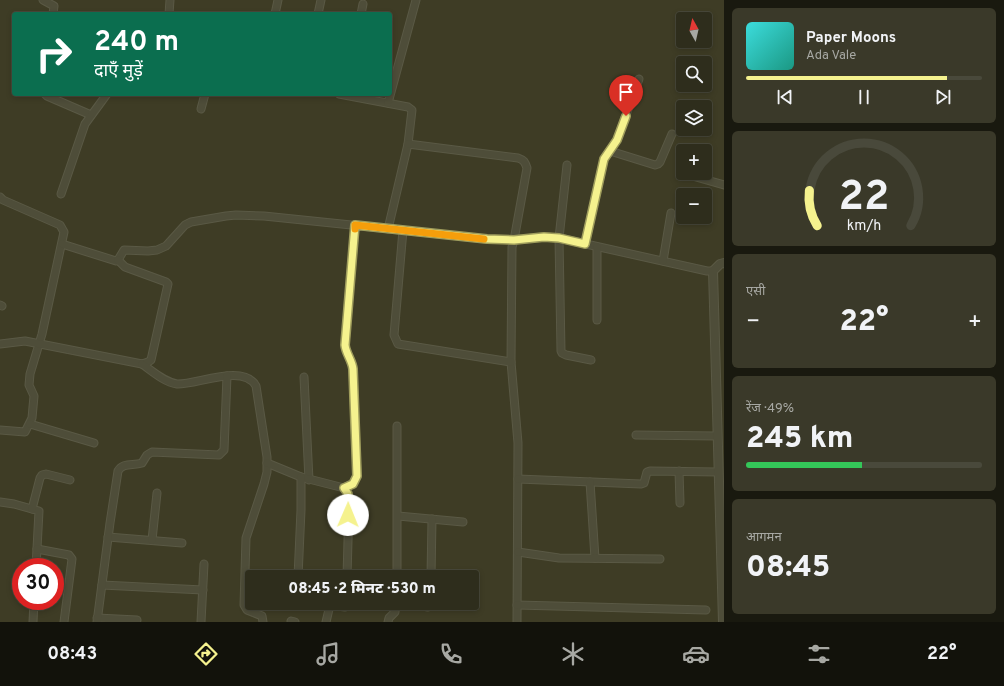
<!DOCTYPE html>
<html lang="hi">
<meta charset="utf-8">
<style>
:root{--surface:#2e2d1c;--page:#3a3929;--text:#f1f3f6;--muted:#a7a8a3;--line:#49493b;--accent:#f5f28e}
body{margin:0;font-family:Overpass,"Noto Sans Devanagari",sans-serif;background:var(--page);color:var(--text);height:100vh;display:flex;flex-direction:column;font-size:15px;white-space:nowrap}
*{box-sizing:border-box;margin:0}
p{font-size:13px;color:var(--muted)}
.icon{flex:none;width:22px;height:22px;fill:none;stroke:currentColor;stroke-width:2;stroke-linecap:round;stroke-linejoin:round}
.map{position:relative;flex:1;overflow:hidden}
.sheet{display:flex;flex-direction:column;gap:8px;padding:8px;background:#19190f;width:280px}
.sheet>*{flex:none}
.top-card{position:absolute;left:12px;top:12px;width:380px;height:84px;border-radius:4px;box-shadow:0 2px 6px #0003,0 0 0 1px var(--line);background:#0b6e4f;color:#fff;overflow:hidden}
.needle{width:26px;rotate:352deg}
.buttons{position:absolute;left:676px;top:12px;display:grid;gap:8px}
.buttons a{display:grid;place-items:center;width:36px;height:36px;border-radius:4px;background:var(--surface);box-shadow:0 2px 6px #0003,0 0 0 1px var(--line);font-size:20px}
.speed{position:absolute;left:12px;top:558px;display:flex;gap:8px;font-size:20px;font-weight:700;text-align:center}
.speed>*{display:grid;place-content:center;width:52px;height:52px;border-radius:50%;background:var(--surface);box-shadow:0 2px 6px #0003,0 0 0 1px var(--line);line-height:1}
.speed .limit{border:6px solid #d22;background:#fff;color:#111}
.pin{position:absolute;display:grid;place-items:center;width:34px;height:34px;color:#fff;margin:-41px -17px;border-radius:50% 50% 50% 0;rotate:-45deg;box-shadow:0 0 4px #0007}
.pin .icon{rotate:45deg}
.me{position:absolute;width:44px;margin:-22px;rotate:1deg;stroke-linejoin:round;filter:drop-shadow(0 0 3px #0008)}
.turn{display:flex;align-items:center;gap:14px;height:84px;padding:0 16px;font-size:18px}
.turn .icon{width:52px;height:52px;stroke-width:2.5}
.turn b{display:block;font-size:28px;line-height:34px}
.big{font-size:30px;font-weight:800;line-height:1.1}
.sheet .card{flex:1;display:flex;flex-direction:column;justify-content:center;gap:6px;min-width:0;padding:0 14px;border-radius:6px;background:var(--page)}
.sheet .dial{align-items:center;gap:0}
.dial svg{height:104px;overflow:visible;fill:none;stroke:var(--line);stroke-width:7;stroke-linecap:round;text-anchor:middle}
.dial text{fill:var(--text);stroke:none}
.song{display:flex;align-items:center;gap:12px}
.cover{width:48px;height:48px;border-radius:6px;background:linear-gradient(135deg,hsl(180 70% 55%),hsl(170 70% 35%))}
.played{height:4px;border-radius:2px;background:linear-gradient(90deg,var(--accent) 85%,var(--line) 85%)}
.keys{display:flex;justify-content:space-around;direction:ltr}
.heat{display:flex;justify-content:space-between;align-items:center;font-size:22px;direction:ltr}
.charge{height:6px;border-radius:3px;background:linear-gradient(90deg,#34c759 49%,var(--line) 0)}
.trip{position:absolute;left:245px;top:570px;width:234px;height:40px;border-radius:4px;background:var(--surface);box-shadow:0 2px 6px #0003,0 0 0 1px var(--line);font-weight:800;line-height:40px;text-align:center}
.dock{display:flex;height:64px;justify-content:space-around;align-items:center;background:#12120b;color:var(--muted)}
.dock .icon{width:28px;height:28px}
.dock .on{color:var(--accent)}
.dock b{font-size:18px;color:var(--text)}
main{display:flex;flex:1;min-height:0}
.map>svg:first-child{display:block}
.lines{fill:none;stroke-linecap:round;stroke-linejoin:round}
.minor-casing{stroke:#5a5945;stroke-width:9}
.tertiary-casing{stroke:#5a5945;stroke-width:10}
.minor{stroke:#4e4d39;stroke-width:7}
.tertiary{stroke:#4e4d39;stroke-width:8}
.route-casing{stroke:#9f9d5c;stroke-width:10}
.route{stroke:#f5f28e;stroke-width:7}
.slow{stroke:#f59e0b;stroke-width:7}
</style>
<main>
<div class="map">
<svg width="724" height="622" viewBox="0 0 724 622">
<rect width="100%" height="100%" fill="#3e3c25"/>
<g class="lines">
<defs>
<g id="minor">
<polyline points="43,0 54,6 53,14"/>
<polyline points="169,14 170,0"/>
<polyline points="275,14 278,0"/>
<polyline points="318,14 321,0"/>
<polyline points="361,14 363,4"/>
<polyline points="45,94 47,96 91,115"/>
<polyline points="339,94 408,107 412,110 408,144 388,229"/>
<polyline points="388,103 416,0"/>
<polyline points="201,109 205,94"/>
<path d="M408,144L518,158C524,160 525,162 527,168L514,240L512,247L511,362L518,443L517,622"/>
<polyline points="610,151 655,165 658,164 660,162 672,134"/>
<polyline points="567,165 559,238 561,351 562,353 566,355 591,360"/>
<polyline points="689,175 724,185"/>
<polyline points="61,194 85,124 107,94"/>
<polyline points="0,197 3,200 60,225 64,232 42,334 30,374 29,385 34,396 32,418 25,432 0,430"/>
<polyline points="403,230 394,335 398,344 511,362"/>
<polyline points="62,244 116,261 118,260 124,250 148,251 157,250 166,246 185,225 191,222 226,216 236,215 264,216 487,239 514,240 544,237 559,238 707,271 713,271"/>
<polyline points="585,244 604,159 617,140 639,79"/>
<polyline points="597,247 597,320"/>
<polyline points="663,261 671,213"/>
<polyline points="0,305 2,306"/>
<polyline points="0,344 25,341 142,364 148,362 151,360 168,284 166,282 125,267 118,260"/>
<path d="M142,364C152,371 164,382 177,384C196,385 244,363 256,386L267,457V472L264,484L246,538L244,605L247,610L262,616L263,622"/>
<polyline points="304,377 309,480"/>
<polyline points="30,424 94,443"/>
<polyline points="636,435 717,436"/>
<path d="M267,463L301,477L344,488C349,493 349,498 349,504L347,577"/>
<polyline points="679,471 680,503"/>
<polyline points="518,479 641,484 644,483 647,472 650,471 718,472"/>
<polyline points="590,482 595,558"/>
<path d="M344,488L353,483L357,476L353,369C352,360 346,354 345,345L355,225"/>
<polyline points="0,502 14,504 39,511 36,567"/>
<polyline points="32,509 40,478 42,475 46,474 70,480"/>
<polyline points="398,516 463,522"/>
<polyline points="108,537 182,543"/>
<polyline points="152,540 157,493"/>
<polyline points="37,549 69,555 72,559 64,622"/>
<polyline points="518,552 559,558 660,559"/>
<polyline points="298,577 301,510 301,477"/>
<polyline points="397,577 397,426"/>
<polyline points="431,577 432,519"/>
<polyline points="102,585 203,590"/>
<polyline points="404,603 428,607 431,603"/>
<polyline points="517,605 706,610"/>
<polyline points="97,618 137,620"/>
<polyline points="291,621 295,622"/>
<polyline points="33,622 34,601"/>
<path d="M97,622L110,523L118,471C123,462 133,466 142,463L147,455L152,452L219,455L224,450L227,376"/>
<polyline points="201,622 204,564"/>
<polyline points="326,622 330,605 345,607 347,605 347,603"/>
<polyline points="388,622 389,618 395,612 396,603"/>
</g>
<polyline id="tertiary" points="723,622 713,271 720,264 724,263"/>
</defs>
<use href="#minor" class="minor-casing"/>
<use href="#tertiary" class="tertiary-casing"/>
<use href="#minor" class="minor"/>
<use href="#tertiary" class="tertiary"/>
</g>
<g class="lines">
<defs>
<path id="route" d="M348,515V494L344,488L353,484L357,476L353,369C352,360 346,354 345,345L355,225L487,239L514,240L544,237L559,238L585,244L604,159L617,140L626,116"/>
</defs>
<use href="#route" class="route-casing"/>
<use href="#route" class="route"/>
<polyline class="slow" points="355,229 355,225 484,239"/>
</g>
</svg>
<div class="buttons">
<a><svg class="needle" viewBox="-14 -14 28 28"><path d="M0-13l5 13h-10z" fill="#e53935"/><path d="M0 13l5-13h-10z" fill="#a7a8a3"/></svg></a>
<a><svg class="icon" aria-label="search" viewBox="0 0 24 24"><circle cx="10" cy="10" r="6"/><path d="M15 15l6 6"/></svg></a>
<a><svg class="icon" aria-label="layers" viewBox="0 0 24 24"><path d="M12 4l9 5-9 5-9-5zM3 14l9 5 9-5"/></svg></a>
<a>+</a>
<a>−</a>
</div>
<div class="speed"><div class="limit">30</div></div>
<div class="pin" style="left:626px;top:116px;background:#d93025"><svg class="icon" aria-label="arrive" viewBox="0 0 24 24"><path d="M6 21V4h12l-3 4 3 4H6"/></svg></div>
<svg class="me" style="left:348px;top:515px" viewBox="-20 -20 40 40"><circle r="19" fill="#fff"/><path d="M0-13L10 11 0 6-10 11z" fill="#f5f28e"/></svg>
<div class="trip">08:45 · 2 मिनट · 530 m</div>
<div class="top-card">
<div class="turn"><svg class="icon" aria-label="right" viewBox="0 0 24 24"><path d="M7 20v-9h11M14 6l5 5-5 5"/></svg><div><b>240 m</b>दाएँ मुड़ें</div></div>
</div>
</div>
<section class="sheet">
<div class="card">
<div class="song"><i class="cover"></i><div><b>Paper Moons</b><p>Ada Vale</p></div></div>
<div class="played"></div>
<div class="keys"><svg class="icon" aria-label="previous" viewBox="0 0 24 24"><path d="M18 5L8 12l10 7zM5 5v14"/></svg><svg class="icon" aria-label="pause" viewBox="0 0 24 24"><path d="M8 5v14M16 5v14"/></svg><svg class="icon" aria-label="next" viewBox="0 0 24 24"><path d="M6 5l10 7-10 7zM19 5v14"/></svg></div>
</div>
<div class="card dial"><svg viewBox="0 0 100 80">
<path d="M14 69A42 42 0 1 1 86 69"/>
<path d="M14 69A42 42 0 0 1 8 42" stroke="#f5f28e"/>
<text x="50" y="56" font-size="32" font-weight="700">22</text>
<text x="50" y="72" font-size="11">km/h</text>
</svg></div>
<div class="card"><p>एसी</p>
<div class="heat"><a>−</a><b class="big">22°</b><a>+</a></div>
</div>
<div class="card"><p>रेंज · 49%</p><b class="big">245 km</b><div class="charge"></div></div>
<div class="card"><p>आगमन</p><b class="big">08:45</b></div>
</section>
</main>
<nav class="dock">
<b>08:43</b>
<svg class="icon on" aria-label="directions" viewBox="0 0 24 24"><path d="M12 3l9 9-9 9-9-9zM9 14v-3h6M13 9l2 2-2 2"/></svg>
<svg class="icon" aria-label="music" viewBox="0 0 24 24"><path d="M9 18V5l10-2v13"/><circle cx="6" cy="18" r="3"/><circle cx="16" cy="16" r="3"/></svg>
<svg class="icon" aria-label="phone" viewBox="0 0 24 24"><path d="M5 4h4l2 5-3 2q2 4 5 5l2-3 5 2v4C11 20 4 13 5 4z"/></svg>
<svg class="icon" aria-label="climate" viewBox="0 0 24 24"><path d="M12 3v18M4 7l16 10M4 17L20 7"/></svg>
<svg class="icon" aria-label="car" viewBox="0 0 24 24"><path d="M5 17H2v-5l4-1 3-4h7l3 4 3 1v5h-3M9 17h6M6 11h13"/><circle cx="7" cy="17" r="2"/><circle cx="17" cy="17" r="2"/></svg>
<svg class="icon" aria-label="filters" viewBox="0 0 24 24"><path d="M4 7h16M4 17h16"/><circle cx="9" cy="7" r="2"/><circle cx="15" cy="17" r="2"/></svg>
<b>22°</b>
</nav>
